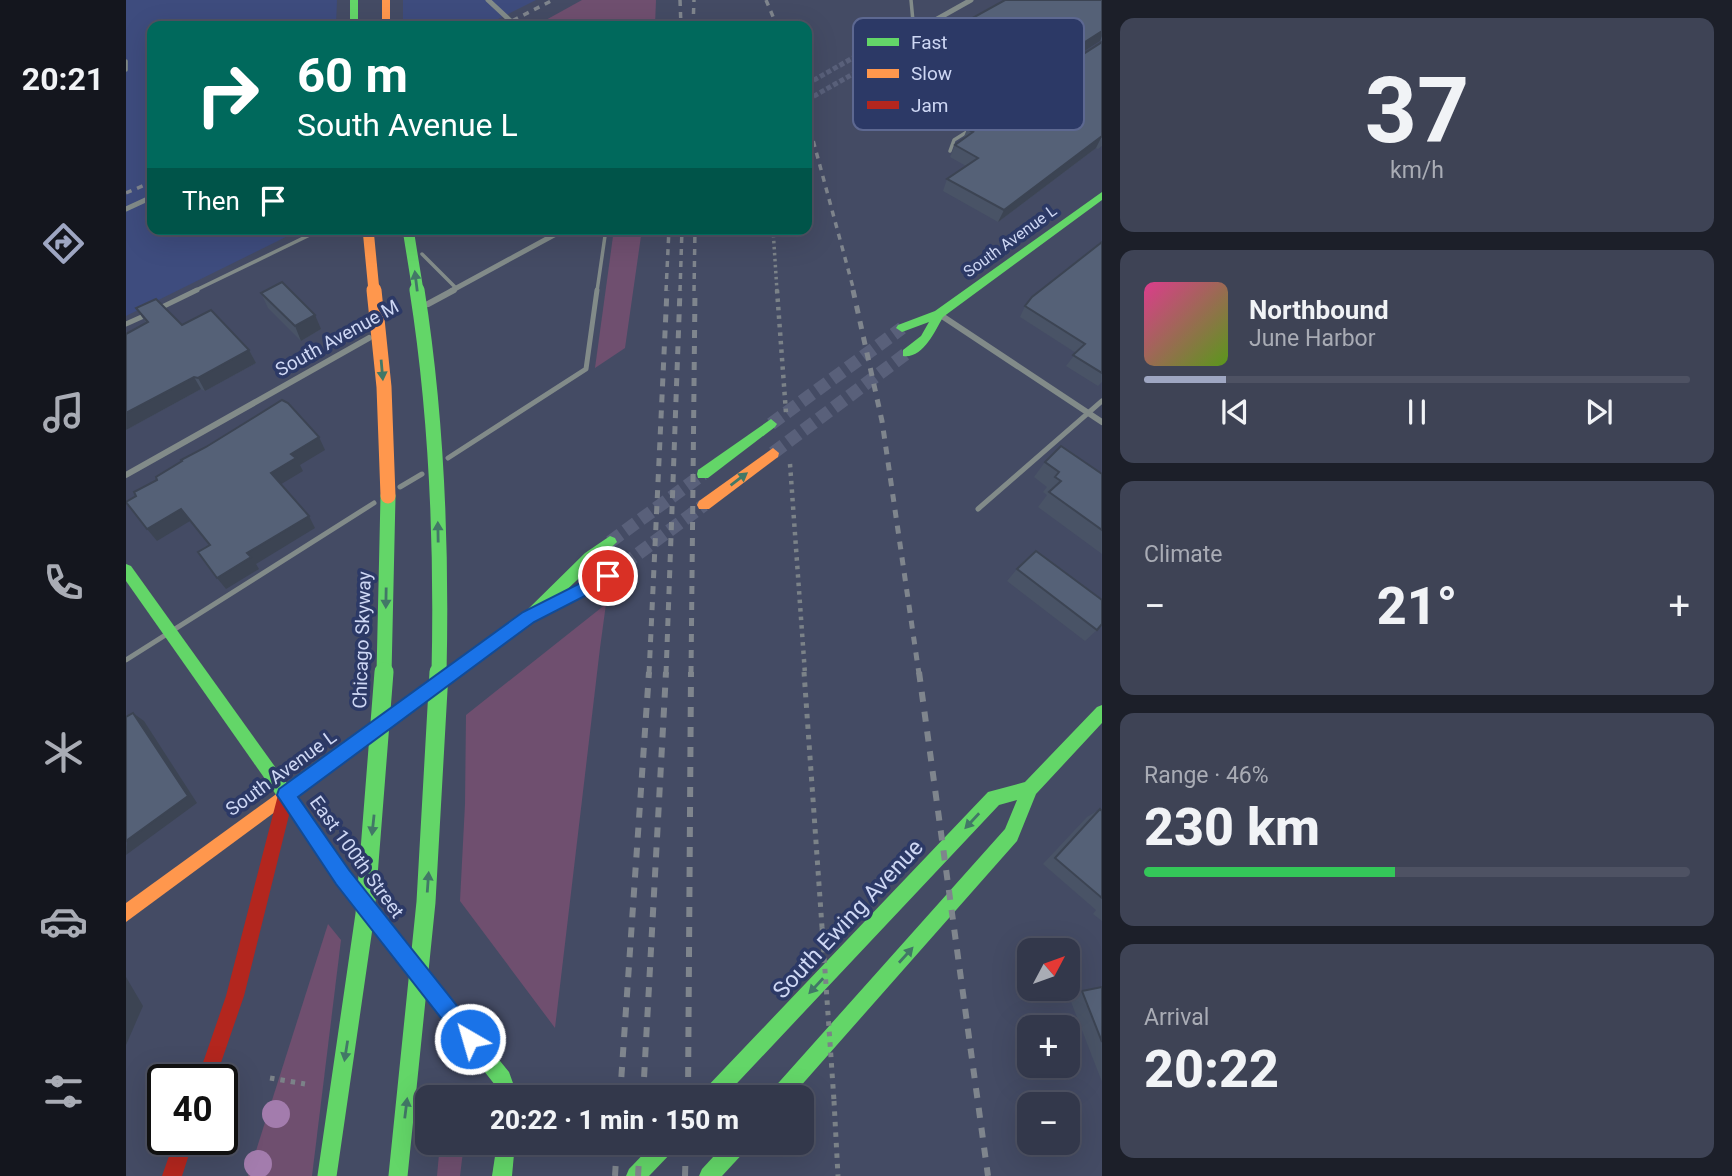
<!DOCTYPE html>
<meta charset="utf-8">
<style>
:root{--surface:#33384b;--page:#3e4355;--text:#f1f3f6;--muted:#a9acb5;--line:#4e5263;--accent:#9ea6c2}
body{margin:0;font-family:Roboto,sans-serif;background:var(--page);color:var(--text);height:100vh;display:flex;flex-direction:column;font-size:26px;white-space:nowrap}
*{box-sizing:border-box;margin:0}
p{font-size:23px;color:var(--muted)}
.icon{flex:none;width:38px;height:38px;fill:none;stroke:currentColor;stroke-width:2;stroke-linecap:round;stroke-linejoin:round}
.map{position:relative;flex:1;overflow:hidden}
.side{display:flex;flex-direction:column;gap:18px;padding:18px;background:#1c1f29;width:630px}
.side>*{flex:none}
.guide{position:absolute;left:21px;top:21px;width:665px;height:214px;border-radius:14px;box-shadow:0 7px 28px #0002,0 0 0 2px var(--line);background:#00695c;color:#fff;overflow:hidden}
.needle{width:46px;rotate:49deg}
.tools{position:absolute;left:891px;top:938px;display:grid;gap:14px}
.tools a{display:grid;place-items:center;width:63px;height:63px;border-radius:14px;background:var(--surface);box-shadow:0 7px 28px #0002,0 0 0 2px var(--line);font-size:35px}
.speed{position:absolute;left:21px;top:1064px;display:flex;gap:14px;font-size:35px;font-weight:700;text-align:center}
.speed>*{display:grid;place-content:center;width:91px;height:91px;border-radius:50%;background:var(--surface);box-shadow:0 7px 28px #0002,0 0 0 2px var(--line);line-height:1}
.speed .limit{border:4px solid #111;border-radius:10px;background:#fff;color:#111}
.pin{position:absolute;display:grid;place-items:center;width:60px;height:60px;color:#fff;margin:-30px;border:4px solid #fff;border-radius:50%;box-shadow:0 2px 7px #0007}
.me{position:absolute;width:77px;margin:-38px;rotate:322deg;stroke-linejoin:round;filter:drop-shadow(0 0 5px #0008)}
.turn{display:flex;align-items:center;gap:24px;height:147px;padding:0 35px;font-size:32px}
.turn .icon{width:91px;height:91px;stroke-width:2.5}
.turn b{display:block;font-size:49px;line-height:60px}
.then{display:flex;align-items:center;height:66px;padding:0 35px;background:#0003;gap:14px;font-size:26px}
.big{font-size:52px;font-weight:800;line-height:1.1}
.side .widget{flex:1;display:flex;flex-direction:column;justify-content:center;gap:10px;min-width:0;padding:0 24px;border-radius:14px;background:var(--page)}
.side .dial{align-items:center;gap:0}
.dial b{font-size:91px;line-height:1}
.song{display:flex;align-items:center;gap:21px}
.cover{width:84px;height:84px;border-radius:10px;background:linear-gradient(135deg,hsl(330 70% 55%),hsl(90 70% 35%))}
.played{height:7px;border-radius:4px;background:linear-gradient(90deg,var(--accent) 15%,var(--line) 15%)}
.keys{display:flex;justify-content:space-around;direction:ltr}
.heat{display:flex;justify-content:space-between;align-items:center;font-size:38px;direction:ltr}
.charge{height:10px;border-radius:5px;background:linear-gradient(90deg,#34c759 46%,var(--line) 0)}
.trip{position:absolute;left:289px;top:1085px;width:399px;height:70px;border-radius:14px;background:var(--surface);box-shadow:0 7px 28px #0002,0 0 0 2px var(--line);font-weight:800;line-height:70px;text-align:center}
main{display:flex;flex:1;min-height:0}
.tabs{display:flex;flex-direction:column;width:126px;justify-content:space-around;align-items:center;background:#14161e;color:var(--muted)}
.tabs .icon{width:49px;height:49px}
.tabs .active{color:var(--accent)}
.tabs b{font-size:32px;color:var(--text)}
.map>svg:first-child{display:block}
.built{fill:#3e4c7e}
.green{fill:#6f4f6f}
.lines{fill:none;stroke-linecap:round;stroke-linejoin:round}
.street-tunnel{stroke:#59607a;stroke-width:5;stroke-dasharray:5 2.5;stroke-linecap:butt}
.secondary-tunnel{stroke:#59607a;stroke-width:13;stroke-dasharray:13 6;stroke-linecap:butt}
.path-far2{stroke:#7b8288;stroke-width:3.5;stroke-dasharray:2.5 3.5;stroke-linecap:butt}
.path-far1{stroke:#7b8288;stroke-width:4.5;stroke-dasharray:3.5 5;stroke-linecap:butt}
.path{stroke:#7b8288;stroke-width:5;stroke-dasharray:4.5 6;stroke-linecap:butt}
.lane-far1{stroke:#828b89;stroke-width:3.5}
.lane{stroke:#828b89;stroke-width:5}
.street-far1{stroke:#828b89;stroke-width:5}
.street{stroke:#828b89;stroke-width:6}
.fast{fill:#63d668;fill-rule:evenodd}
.slow{fill:#ff974d;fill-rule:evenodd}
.jam{fill:#b3261e;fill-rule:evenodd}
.rail-far2{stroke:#7f858d;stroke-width:3.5;stroke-dasharray:6 6;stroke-linecap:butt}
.rail-far1{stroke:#7f858d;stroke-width:5;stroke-dasharray:8 8;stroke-linecap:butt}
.rail{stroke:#7f858d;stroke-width:6;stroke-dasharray:10 10;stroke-linecap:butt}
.path-bridge{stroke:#7b8288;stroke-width:5;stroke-dasharray:4.5 6;stroke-linecap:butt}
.fast-bridge-far2{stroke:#63d668;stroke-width:11}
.fast-bridge-far1{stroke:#63d668;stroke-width:15}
.fast-bridge{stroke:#63d668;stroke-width:19}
.slow-bridge-far1{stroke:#ff974d;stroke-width:11}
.slow-bridge{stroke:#ff974d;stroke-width:15}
.tree{fill:#a37cad}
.wall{fill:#495366}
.shaded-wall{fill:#3c4453}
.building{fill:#556177;stroke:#3c4453;stroke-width:2}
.oneway{fill:#427867}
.route{fill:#1a73e8;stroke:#114b97;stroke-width:2}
.labels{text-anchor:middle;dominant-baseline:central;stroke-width:7;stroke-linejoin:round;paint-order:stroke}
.far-street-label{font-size:16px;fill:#ced7f4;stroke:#2c3966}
.street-label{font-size:19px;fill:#ced7f4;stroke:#2c3966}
.near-street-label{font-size:23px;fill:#ced7f4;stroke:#2c3966}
.key{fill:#2c3966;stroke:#5d6891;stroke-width:2}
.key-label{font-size:19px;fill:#ced7f4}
</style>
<main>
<nav class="tabs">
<b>20:21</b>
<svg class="icon active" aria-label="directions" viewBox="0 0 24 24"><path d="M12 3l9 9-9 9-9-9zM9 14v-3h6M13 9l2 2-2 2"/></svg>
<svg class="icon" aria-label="music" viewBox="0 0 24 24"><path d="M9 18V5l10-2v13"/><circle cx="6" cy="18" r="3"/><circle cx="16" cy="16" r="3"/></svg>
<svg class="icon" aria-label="phone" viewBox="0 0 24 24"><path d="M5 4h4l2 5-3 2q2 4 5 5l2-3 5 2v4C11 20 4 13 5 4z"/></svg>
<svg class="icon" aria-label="climate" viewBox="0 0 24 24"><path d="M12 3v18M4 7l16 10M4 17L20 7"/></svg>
<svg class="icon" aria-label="car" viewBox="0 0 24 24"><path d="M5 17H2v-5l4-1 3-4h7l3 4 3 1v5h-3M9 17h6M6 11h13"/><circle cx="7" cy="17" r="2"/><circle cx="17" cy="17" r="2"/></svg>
<svg class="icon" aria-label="filters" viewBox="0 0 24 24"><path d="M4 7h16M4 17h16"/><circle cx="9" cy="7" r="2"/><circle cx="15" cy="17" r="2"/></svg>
</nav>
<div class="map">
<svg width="976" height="1176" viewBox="0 0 976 1176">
<rect width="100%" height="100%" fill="#444b64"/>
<g class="built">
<polygon points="0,0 211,0 210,26 26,26 26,229 176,229 0,316"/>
<polygon points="277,0 410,0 358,26 277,26"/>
</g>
<g class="green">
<polygon points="456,0 530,0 529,26 409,26"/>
<polygon points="488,229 516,229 499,348 469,368"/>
<polygon points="480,604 474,648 429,1028 334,901 339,804 340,715"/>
<polygon points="202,924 215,940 186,1176 122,1176"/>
<polygon points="314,1143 338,1143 334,1176 311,1176"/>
</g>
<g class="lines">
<g class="street-tunnel">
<polyline points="681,84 732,55"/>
<polyline points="681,100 734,70"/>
</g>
<g class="secondary-tunnel">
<polyline points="645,424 776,328"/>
<polyline points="647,453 781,353"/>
<polyline points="484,542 577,474"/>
<polyline points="482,576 578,505"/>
</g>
<polyline class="path-far2" points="647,229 651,291"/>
<g class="path-far1">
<polyline points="651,290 660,413"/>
<polyline points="664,464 679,674"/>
</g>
<g class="path">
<polyline points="678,672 696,927"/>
<polyline points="144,1078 179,1084"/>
<polyline points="708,1101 712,1176"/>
</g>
<g class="lane-far1">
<polyline points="785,0 788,32"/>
<polyline points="0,61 0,70"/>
<polyline points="824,151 828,140 844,130"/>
<polyline points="296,254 330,288"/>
<polyline points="68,291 196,229"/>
<polyline points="471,291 479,236 477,229"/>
</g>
<g class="lane">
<polyline points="32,309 71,290"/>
<polyline points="0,324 20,315"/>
<polyline points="322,458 460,369 471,290"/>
<polyline points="274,487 296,474"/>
<polyline points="852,509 976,401"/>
<polyline points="0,660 248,503"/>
</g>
<g class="street-far1">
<polyline points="362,0 390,26"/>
<polyline points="732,55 755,42 788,32 845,0"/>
<polyline points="734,70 769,50 785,35"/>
<polyline points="0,209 26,197"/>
<polyline points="325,291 439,229"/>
</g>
<g class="street">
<polyline points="302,304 328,290"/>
<polyline points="813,314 976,422"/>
<polyline points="0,475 243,338"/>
</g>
<g class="fast">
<rect x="224" y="0" width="8" height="26"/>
<path d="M976,192V200L817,317C809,331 797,359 777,356V350L795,336L803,322L776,332L770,328L772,325L809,311Z"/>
<polygon points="645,419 651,424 649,427 582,478 572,478 571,474 572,470"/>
<polygon points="484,536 489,538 491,542 408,621 325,683 320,685 315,683 313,678 315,673 398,613 459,553"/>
<polygon points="0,564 5,566 236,888 238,894 236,900 230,902 224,900 0,581"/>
<polygon points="976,705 976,723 910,794 891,841 665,1097 644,1097 646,1090 879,829 891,800 873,805 598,1097 576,1097 578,1090 862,792 899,782 971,707"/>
<polygon points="249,909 255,912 290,957 293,963 290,969 284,972 278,969 243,924 240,918 243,912"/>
<polygon points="303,978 309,981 383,1072 392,1097 374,1097 369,1085 297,993 294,987 297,981"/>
<polygon points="371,1143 389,1143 386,1176 366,1176"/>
<polygon points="528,1143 551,1143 548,1150 523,1176 500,1176 503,1169"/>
<polygon points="600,1143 623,1143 620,1150 596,1176 573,1176 576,1169"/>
</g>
<g class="slow">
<rect x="256" y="0" width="8" height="26"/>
<polygon points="647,448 653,453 652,457 583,509 573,509 571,505 573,501"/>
<polygon points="301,685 306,687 308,692 306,697 268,724 263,726 258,724 255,719 258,714"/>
<polygon points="244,726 249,728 252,733 249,738 0,922 0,903"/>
</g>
<g class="jam">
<polygon points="482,570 487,572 489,576 487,580 421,614 416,616 411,614 409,610 411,606"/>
<polygon points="160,787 166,789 168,795 118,996 89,1080 71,1080 100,996 152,795 154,789"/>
<polygon points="49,1139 68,1139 56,1176 36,1176"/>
</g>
<g class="rail-far2">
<polyline points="554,0 555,26"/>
<polyline points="640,0 651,26"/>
<polyline points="376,26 427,0"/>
<polyline points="567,26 568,0"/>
<polyline points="681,118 728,291"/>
<polyline points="0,193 26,182"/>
<polyline points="540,291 543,229"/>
<polyline points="554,291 556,229"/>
<polyline points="568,291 569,229"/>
</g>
<g class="rail-far1">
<polyline points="727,290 756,421 793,674"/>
<polyline points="523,674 541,290"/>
<polyline points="540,674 554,290"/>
<polyline points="565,674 569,290"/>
</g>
<g class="rail">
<polyline points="793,672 862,1176"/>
<polyline points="494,1097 523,672"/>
<polyline points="517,1097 540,672"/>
<polyline points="562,1097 565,672"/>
<polyline points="489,1176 491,1143"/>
<polyline points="512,1176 514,1143"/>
<polyline points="559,1176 560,1143"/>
</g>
<polyline class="path-bridge" points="696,927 708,1101"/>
<polyline class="fast-bridge-far2" points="282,229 292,291"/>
<g class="fast-bridge-far1">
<path d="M291,290C311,417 316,545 313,674"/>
<polyline points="258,674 262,496"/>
</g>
<g class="fast-bridge">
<polyline points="201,1176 239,914 258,672"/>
<polyline points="272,1176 300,902 313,672"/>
</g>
<polyline class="slow-bridge-far1" points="242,229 248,291"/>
<polyline class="slow-bridge" points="248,290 258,387 262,496"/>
</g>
<g class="tree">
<circle cx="150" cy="1114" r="14"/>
<circle cx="132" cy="1164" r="14"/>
</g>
<g class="wall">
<polygon points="976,0 976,146 972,149 970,148 872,222 817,191 821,179 840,166 824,157 829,145 837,139 841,129 976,42 974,41 877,104 810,66 814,54 837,39 835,38 841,21"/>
<polygon points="976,242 976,382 972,386 940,366 950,353 894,317 899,306"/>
<polygon points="135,293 195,329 175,341 142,308"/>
<polygon points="10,308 123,350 130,363 79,391 75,389 0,430 0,334 20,323"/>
<polygon points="919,462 976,474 976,554 912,507 921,495 917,492 921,487 908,477"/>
<polygon points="891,569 971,630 959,641 881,581"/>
<polygon points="974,809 976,811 976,921 967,914 970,910 917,864 961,817"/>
<polygon points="976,987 976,1082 942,994"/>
</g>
<g class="shaded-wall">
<polygon points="976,31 976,36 974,41 877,104 881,92"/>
<polygon points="976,136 970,148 872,222 878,210"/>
<polygon points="189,315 195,329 175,341 169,326"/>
<polygon points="123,350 130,363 79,391 72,378"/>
<polygon points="68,377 75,389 0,430 0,413"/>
<polygon points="193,437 199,450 174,465 177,471 152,486 145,473 165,454"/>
<polygon points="55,509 64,521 31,541 21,529"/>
<polygon points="183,516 189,528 130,564 133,569 100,589 91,578 121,553"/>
<polygon points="7,713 18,721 71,803 0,855"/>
<polygon points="0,977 17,1006 0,1045"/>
</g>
<g class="building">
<polygon points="879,0 976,0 976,31 881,92 814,54 850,32 839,27 844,22 841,21"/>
<polygon points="976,42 976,136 878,210 821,179 852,158 829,145 847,132 841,129"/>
<polygon points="976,242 976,373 947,355 959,344 899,306 906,297"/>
<polygon points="156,282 189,315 169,326 135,293"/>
<polygon points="30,299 56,325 85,310 123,350 72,378 68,377 0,413 0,334 22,322 10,308"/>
<polygon points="156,400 162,403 193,437 165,454 170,458 145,473 183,516 121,553 125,557 91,578 72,552 84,545 55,509 21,529 0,502 10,496 8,492 31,480 30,477 56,461 55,460 80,447"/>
<polygon points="935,446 976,474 976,530 923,492 935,481 929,477 933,472 919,462"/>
<polygon points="910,551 976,600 976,624 971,630 891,569"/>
<polygon points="7,713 62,796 0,841 0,717"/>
<polygon points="974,809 976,811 976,898 929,858"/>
<polygon points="976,987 976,1042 956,991"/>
</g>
<defs><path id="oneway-solid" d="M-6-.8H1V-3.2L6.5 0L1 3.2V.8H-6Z" transform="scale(1.75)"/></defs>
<g class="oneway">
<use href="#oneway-solid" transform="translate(290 281) rotate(-97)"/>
<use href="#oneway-solid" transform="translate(256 370) rotate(85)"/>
<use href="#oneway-solid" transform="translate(613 479) rotate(-37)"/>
<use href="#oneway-solid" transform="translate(312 532) rotate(-91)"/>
<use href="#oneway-solid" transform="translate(260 598) rotate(91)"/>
<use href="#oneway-solid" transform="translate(846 821) rotate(133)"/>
<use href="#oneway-solid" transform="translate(247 825) rotate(96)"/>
<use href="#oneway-solid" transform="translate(302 882) rotate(-86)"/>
<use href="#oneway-solid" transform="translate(780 955) rotate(-48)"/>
<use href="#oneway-solid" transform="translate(690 986) rotate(133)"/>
<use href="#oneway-solid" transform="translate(220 1051) rotate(99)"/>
<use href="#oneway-solid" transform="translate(280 1108) rotate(-83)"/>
</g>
<polygon class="route" points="482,569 488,571 490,576 488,581 408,622 172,797 223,870 351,1031 354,1039 351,1046 344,1049 337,1046 210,884 151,795 153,789 397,612"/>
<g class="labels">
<g class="far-street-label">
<text transform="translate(884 241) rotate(-36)">South Avenue L</text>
</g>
<g class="street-label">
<text transform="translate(211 338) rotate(-29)">South Avenue M</text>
<text transform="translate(236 640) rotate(-88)">Chicago Skyway</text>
<text transform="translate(155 773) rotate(-36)">South Avenue L</text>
<text transform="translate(231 857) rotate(54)">East 100th Street</text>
</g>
<g class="near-street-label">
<text transform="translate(722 919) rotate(-47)">South Ewing Avenue</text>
</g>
</g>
<rect x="727" y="18" width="231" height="112" rx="10" class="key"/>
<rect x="741" y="38" width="32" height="8" fill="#63d668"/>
<rect x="741" y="69" width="32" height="9" fill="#ff974d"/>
<rect x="741" y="101" width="32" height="8" fill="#b3261e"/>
<g class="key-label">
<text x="785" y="49">Fast</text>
<text x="785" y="80">Slow</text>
<text x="785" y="112">Jam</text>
</g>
</svg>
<div class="tools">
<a><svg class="needle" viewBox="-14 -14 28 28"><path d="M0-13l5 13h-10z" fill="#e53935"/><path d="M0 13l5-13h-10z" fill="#a9acb5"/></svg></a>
<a>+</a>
<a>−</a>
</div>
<div class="speed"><div class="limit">40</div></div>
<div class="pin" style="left:482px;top:576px;background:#d93025"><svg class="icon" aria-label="arrive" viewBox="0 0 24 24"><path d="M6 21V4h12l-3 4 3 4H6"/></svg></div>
<svg class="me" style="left:344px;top:1039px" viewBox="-20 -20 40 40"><circle r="17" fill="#1a73e8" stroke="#fff" stroke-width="3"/><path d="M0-11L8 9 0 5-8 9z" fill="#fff"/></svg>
<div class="trip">20:22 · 1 min · 150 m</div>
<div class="guide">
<div class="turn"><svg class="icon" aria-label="right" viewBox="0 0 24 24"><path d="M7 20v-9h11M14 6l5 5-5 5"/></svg><div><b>60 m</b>South Avenue L</div></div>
<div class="then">Then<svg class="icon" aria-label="arrive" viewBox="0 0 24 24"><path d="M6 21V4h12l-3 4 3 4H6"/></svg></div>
</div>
</div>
<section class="side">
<div class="widget dial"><b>37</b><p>km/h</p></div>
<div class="widget">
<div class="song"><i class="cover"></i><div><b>Northbound</b><p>June Harbor</p></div></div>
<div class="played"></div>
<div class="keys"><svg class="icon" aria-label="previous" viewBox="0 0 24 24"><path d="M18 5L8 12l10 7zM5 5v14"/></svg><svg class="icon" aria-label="pause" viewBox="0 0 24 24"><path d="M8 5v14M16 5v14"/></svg><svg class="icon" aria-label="next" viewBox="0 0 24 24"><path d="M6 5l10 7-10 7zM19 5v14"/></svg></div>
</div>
<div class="widget"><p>Climate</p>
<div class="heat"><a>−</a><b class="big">21°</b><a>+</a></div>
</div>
<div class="widget"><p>Range · 46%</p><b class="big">230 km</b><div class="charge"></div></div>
<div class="widget"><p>Arrival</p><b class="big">20:22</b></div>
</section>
</main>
